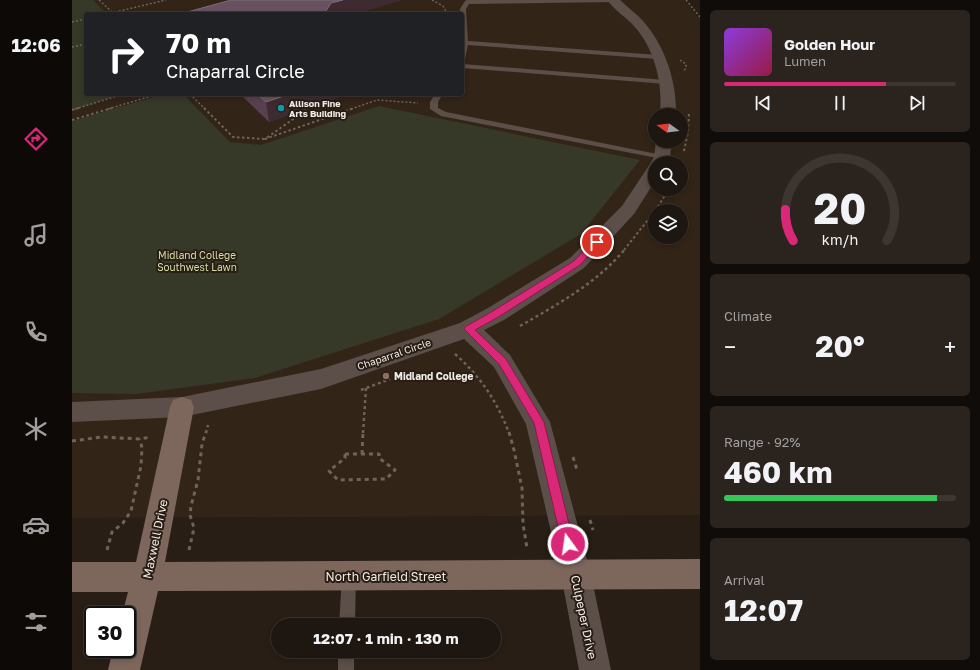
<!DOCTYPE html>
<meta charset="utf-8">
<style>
:root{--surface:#1e1610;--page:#2b231e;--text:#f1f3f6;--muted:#a19f9f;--line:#3c3530;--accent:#db2777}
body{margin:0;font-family:"Golos Text",sans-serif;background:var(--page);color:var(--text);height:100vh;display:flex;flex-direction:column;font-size:15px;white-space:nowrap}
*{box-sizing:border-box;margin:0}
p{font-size:13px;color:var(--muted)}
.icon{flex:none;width:22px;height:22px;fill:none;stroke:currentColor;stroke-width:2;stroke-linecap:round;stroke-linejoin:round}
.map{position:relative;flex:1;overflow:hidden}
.drawer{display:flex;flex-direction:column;gap:10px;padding:10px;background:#100c09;width:280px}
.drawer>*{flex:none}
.guide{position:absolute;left:12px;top:12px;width:380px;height:84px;border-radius:4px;box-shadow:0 2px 6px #0003,0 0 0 1px var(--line);background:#202124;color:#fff;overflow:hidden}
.needle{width:26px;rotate:285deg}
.buttons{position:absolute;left:576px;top:108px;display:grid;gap:8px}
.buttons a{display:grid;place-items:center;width:40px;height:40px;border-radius:50%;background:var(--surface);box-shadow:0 2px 6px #0003,0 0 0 1px var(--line);font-size:20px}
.speed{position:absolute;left:12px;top:606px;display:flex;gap:8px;font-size:20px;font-weight:700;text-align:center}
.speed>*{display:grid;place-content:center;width:52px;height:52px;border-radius:50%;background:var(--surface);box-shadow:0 2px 6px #0003,0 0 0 1px var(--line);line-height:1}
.speed .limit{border:2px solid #111;border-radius:6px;background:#fff;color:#111}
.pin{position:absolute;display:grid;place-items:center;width:34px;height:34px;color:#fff;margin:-17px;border:2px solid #fff;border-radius:50%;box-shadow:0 1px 4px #0007}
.me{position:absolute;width:44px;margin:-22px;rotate:346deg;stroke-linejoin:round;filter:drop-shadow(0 0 3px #0008)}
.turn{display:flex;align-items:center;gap:14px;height:84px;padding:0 16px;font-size:18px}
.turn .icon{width:52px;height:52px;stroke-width:2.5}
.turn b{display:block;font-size:28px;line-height:34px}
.big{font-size:30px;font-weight:700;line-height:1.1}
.drawer .card{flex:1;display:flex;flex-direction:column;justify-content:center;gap:6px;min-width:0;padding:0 14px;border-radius:6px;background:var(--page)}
.drawer .dial{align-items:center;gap:0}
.dial svg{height:104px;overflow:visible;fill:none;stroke:var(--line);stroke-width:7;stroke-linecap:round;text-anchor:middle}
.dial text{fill:var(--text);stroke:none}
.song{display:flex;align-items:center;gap:12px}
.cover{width:48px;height:48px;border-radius:6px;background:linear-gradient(135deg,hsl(270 70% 55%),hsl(340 70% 35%))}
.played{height:4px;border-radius:2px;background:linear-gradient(90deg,var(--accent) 70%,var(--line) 70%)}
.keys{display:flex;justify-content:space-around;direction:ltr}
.heat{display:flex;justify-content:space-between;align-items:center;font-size:22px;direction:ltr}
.charge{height:6px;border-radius:3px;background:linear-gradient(90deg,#34c759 92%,var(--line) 0)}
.trip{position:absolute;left:199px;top:618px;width:230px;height:40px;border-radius:20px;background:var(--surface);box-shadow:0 2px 6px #0003,0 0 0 1px var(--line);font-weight:700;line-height:40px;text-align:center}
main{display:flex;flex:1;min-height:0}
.menu{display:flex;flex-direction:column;width:72px;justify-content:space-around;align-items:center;background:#0c0906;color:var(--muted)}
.menu .icon{width:28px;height:28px}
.menu .on{color:var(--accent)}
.menu b{font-size:18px;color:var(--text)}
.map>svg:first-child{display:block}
.built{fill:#322416;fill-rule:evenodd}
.green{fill:#363927}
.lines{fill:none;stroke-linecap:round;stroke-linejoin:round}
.path-far3{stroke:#6d645c;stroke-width:1.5;stroke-dasharray:2 2;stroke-linecap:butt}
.path-far2{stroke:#6d645c;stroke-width:2;stroke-dasharray:2.5 2.5;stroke-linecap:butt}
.path-far1{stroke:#6d645c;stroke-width:2.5;stroke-dasharray:3 3;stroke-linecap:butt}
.path{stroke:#6d645c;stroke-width:3;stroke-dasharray:4 4;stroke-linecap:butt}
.lane{fill:#5c4e48;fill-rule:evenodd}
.street{fill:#5c4e48;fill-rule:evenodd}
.secondary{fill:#7d675d;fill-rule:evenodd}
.wall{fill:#584051}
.shaded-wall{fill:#3e2b32}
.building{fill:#685261;stroke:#7e6a76}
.route{fill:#db2777;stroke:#8e194d}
.culture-dot{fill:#0f9aa8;stroke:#281e15;stroke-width:1.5}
.education-dot{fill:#8d6e63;stroke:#281e15;stroke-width:1.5}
.labels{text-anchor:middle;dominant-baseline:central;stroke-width:4;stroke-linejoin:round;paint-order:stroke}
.far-poi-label{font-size:9px;font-weight:bold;fill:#f3ece6;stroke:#281e15;text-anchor:start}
.park-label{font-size:10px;fill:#d5dfa4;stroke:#281e15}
.street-label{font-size:10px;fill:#f3ece6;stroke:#281e15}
.poi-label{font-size:10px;font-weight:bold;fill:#f3ece6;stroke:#281e15;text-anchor:start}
.near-street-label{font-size:12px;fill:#f3ece6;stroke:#281e15}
</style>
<main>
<nav class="menu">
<b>12:06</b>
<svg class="icon on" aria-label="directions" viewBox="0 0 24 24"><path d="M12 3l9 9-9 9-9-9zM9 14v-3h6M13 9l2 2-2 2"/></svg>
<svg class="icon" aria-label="music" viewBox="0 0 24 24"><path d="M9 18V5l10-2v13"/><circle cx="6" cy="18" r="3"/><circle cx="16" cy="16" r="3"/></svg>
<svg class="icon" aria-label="phone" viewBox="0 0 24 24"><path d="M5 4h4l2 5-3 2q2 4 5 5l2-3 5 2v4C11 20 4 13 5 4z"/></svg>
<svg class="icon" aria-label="climate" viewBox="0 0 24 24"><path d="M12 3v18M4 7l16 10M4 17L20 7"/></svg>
<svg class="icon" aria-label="car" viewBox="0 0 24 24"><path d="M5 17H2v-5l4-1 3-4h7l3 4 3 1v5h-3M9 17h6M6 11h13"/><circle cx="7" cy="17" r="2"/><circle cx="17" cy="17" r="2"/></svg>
<svg class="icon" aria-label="filters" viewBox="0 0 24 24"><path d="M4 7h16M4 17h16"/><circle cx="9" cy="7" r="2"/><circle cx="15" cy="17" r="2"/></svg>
</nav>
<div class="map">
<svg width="628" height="670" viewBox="0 0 628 670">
<rect width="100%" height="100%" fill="#281e15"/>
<path class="built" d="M0,0H612L628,19V515L0,518ZM14,14H390V94H14ZM583,115H609V141H583ZM583,163H609V189H583ZM583,211H609V237H583Z"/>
<g class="green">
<polygon points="0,0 21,0 35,14 14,14 14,94 52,94 0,110"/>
<polygon points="92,94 111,94 158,142 189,145 307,106 568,160 509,234 367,319 183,378 64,394 0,393 0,121"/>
</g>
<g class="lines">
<g class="path-far3">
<polyline points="27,0 40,12"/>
<polyline points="360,0 371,6 375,13"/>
<polyline points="614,0 628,17"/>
<polyline points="35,14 94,0"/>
<polyline points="0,22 14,19"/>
<polyline points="0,47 14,44"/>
<polyline points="608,60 614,64 614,68 611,72"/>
<polyline points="118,94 133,109"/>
<polyline points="3,109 52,94"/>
<polyline points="36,109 86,94"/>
<polyline points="279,109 305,100 346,103"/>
</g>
<g class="path-far2">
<polyline points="132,108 161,137 193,139"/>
<polyline points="0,110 7,108"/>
<polyline points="234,110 193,139 282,108"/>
<polyline points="0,120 40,108"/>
<polyline points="612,151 616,132 617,113"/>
<polyline points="583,211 597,189"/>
<polyline points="552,250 583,211"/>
</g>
<g class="path-far1">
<path d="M448,326C486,304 525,283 553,249"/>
<path d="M383,354C408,376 425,401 437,433"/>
<polyline points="289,390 318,379"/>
<polyline points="134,433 136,425"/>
<polyline points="291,433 294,388"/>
</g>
<g class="path">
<polyline points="437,432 442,450 450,488 451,524 455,548"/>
<polyline points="0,441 30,437 68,439 79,437"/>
<polygon points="273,454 307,454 307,458 323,470 314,479 266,480 257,471 273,458"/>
<polyline points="290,454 291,432"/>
<polyline points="501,457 505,470"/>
<polyline points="518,520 521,530"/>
<polyline points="35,550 40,532 51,523 59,511 69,466 70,448 68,439"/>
<polyline points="117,550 122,528 118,515 119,506 126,480 130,444 134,432"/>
</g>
<g class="lane">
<polygon points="395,0 544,0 541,2 397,4 394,9 396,41 586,55 589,57 586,59 396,45 393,59 390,61 390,14 388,14 388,9 393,1"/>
<polygon points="390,64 594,80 598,82 594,84 390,68"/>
<polygon points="363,94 371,94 366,102 366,108 374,112 590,155 594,157 590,159 369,116 358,109 358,102"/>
<polygon points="277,569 282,571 284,576 283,625 267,625 270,576 272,571"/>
<rect x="266" y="651" width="16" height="19"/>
</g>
<g class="street">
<path d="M535,0H548C555,7 564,13 571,21C593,46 605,81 604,115H588C591,84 583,49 562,26C554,17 542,10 535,0Z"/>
<polygon points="584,141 600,141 598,157 594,163 583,163 583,181 562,214 512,268 432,320 412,330 438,355 478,422 519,575 539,670 507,670 489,575 454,424 422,367 392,339 249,389 110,417 0,422 0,402 110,397 249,369 388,323 416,308 498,258 550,206 578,164 582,157"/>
</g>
<polygon class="secondary" points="110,397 119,400 122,407 93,562 628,559 628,589 86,591 68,670 36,670 41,649 55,649 55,615 50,615 56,592 0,592 0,562 64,562 98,407 101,400"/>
</g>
<polygon class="wall" points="168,94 275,94 197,122"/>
<g class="shaded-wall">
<polygon points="271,0 331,0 283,14 252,14 259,3"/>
<polygon points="218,94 275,94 197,122 194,102"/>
</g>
<g class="building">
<polygon points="159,0 271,0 259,3 252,14 108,14"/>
<polygon points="185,94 218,94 194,102"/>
</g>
<polygon class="route" points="525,239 529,242 528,243 508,265 428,316 403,330 434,359 472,422 502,544 500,548 496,550 492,548 490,544 462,423 427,364 392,329 393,327 421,311 502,261 522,240"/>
<circle class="culture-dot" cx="209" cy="108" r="4"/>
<circle class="education-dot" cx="314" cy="376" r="4"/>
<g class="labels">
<g class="far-poi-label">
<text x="217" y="103">Allison Fine<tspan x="217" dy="10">Arts Building</tspan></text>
</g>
<g class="park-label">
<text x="125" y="255">Midland College<tspan x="125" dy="12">Southwest Lawn</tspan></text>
</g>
<g class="street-label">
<text transform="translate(322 354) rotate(-19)">Chaparral Circle</text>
</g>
<g class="poi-label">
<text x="322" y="376">Midland College</text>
</g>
<g class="near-street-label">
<text transform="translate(83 539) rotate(-78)">Maxwell Drive</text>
<text x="314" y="576">North Garfield Street</text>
<text transform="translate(512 617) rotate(78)">Culpeper Drive</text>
</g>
</g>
</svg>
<div class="buttons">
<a><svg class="needle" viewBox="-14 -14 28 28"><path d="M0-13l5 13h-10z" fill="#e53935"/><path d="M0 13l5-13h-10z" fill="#a19f9f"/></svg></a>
<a><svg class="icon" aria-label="search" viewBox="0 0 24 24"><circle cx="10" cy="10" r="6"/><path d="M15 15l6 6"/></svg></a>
<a><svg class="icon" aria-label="layers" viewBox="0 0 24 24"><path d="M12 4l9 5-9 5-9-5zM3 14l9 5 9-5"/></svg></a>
</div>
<div class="speed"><div class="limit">30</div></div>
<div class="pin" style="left:525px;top:242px;background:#d93025"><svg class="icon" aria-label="arrive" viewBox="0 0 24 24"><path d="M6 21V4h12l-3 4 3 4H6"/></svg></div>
<svg class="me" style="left:496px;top:544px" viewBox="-20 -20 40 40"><circle r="17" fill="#db2777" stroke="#fff" stroke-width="3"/><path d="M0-11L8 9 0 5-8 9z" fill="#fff"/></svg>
<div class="trip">12:07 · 1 min · 130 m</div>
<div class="guide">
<div class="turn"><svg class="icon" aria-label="right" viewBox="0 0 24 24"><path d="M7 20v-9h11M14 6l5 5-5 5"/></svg><div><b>70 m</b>Chaparral Circle</div></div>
</div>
</div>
<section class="drawer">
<div class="card">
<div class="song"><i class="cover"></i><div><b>Golden Hour</b><p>Lumen</p></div></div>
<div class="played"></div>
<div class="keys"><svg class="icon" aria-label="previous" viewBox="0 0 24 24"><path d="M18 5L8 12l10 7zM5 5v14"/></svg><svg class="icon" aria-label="pause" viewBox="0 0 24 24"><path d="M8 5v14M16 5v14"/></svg><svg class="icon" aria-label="next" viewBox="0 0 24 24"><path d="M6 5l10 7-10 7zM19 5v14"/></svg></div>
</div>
<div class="card dial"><svg viewBox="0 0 100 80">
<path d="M14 69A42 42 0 1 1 86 69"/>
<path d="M14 69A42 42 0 0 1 8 45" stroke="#db2777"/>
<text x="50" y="56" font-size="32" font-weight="700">20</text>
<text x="50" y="72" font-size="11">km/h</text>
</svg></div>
<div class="card"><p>Climate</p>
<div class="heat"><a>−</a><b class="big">20°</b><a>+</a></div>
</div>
<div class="card"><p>Range · 92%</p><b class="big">460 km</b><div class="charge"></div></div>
<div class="card"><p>Arrival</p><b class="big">12:07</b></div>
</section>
</main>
